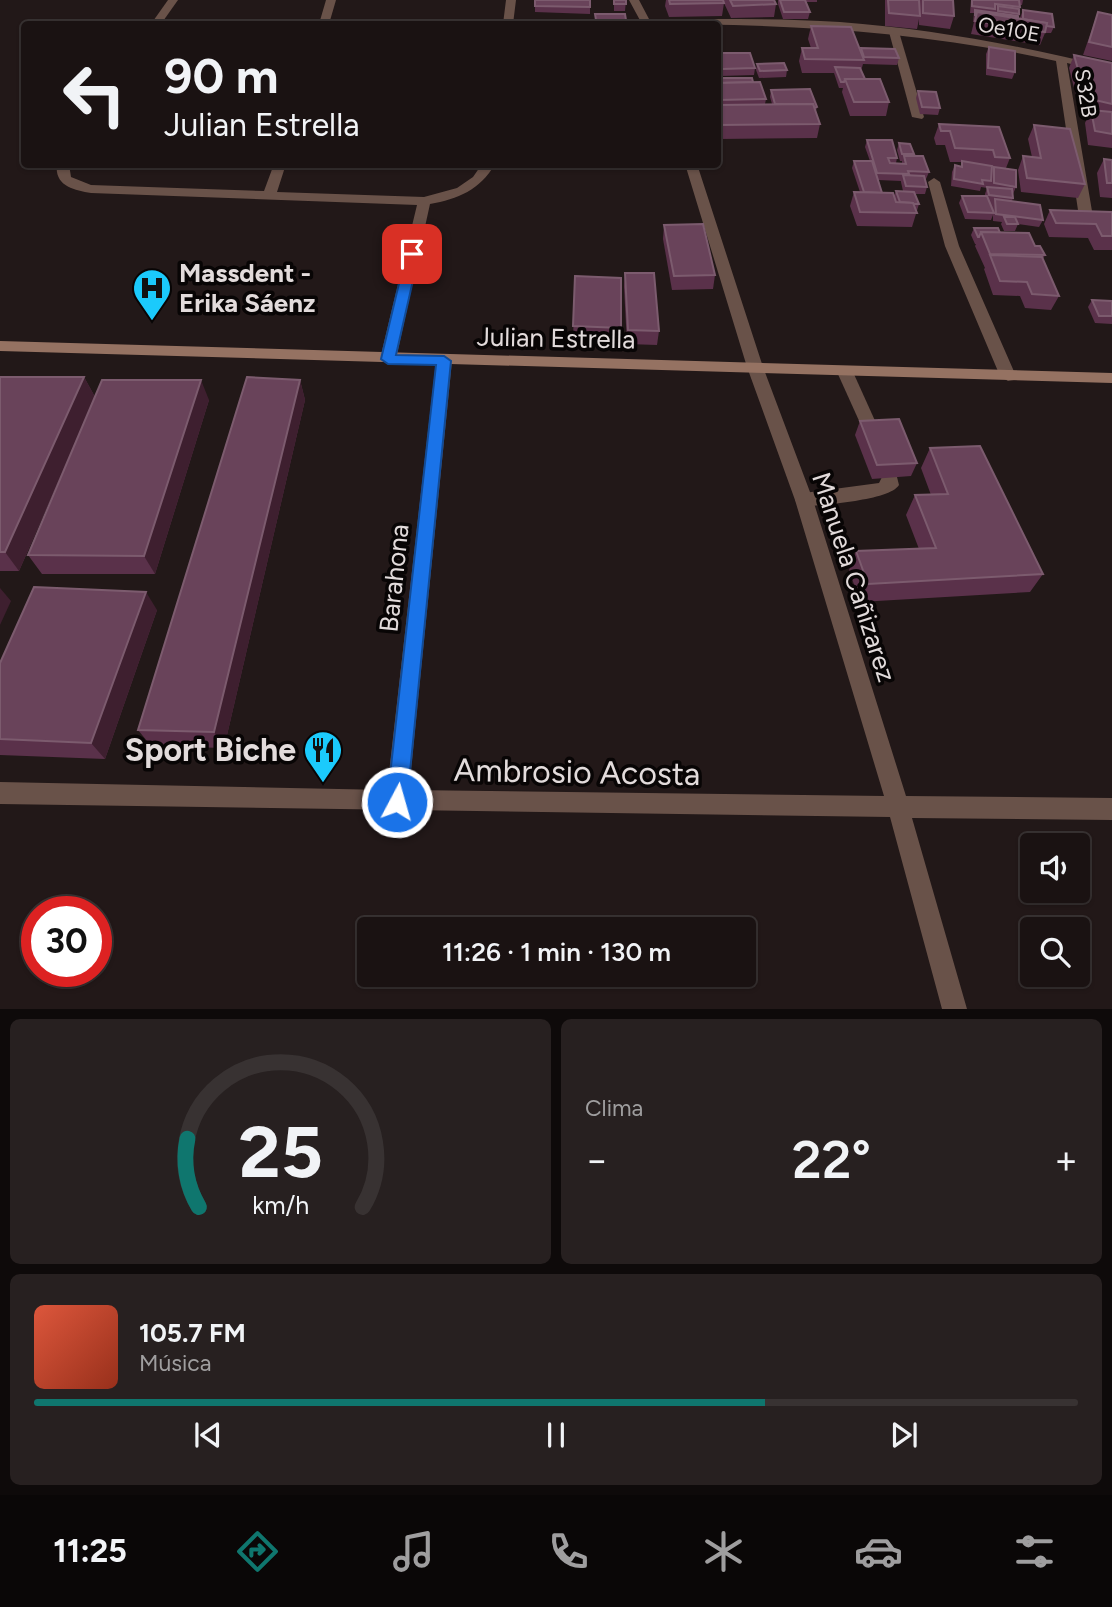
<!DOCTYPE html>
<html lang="es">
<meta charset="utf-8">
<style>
:root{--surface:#1a1212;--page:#272020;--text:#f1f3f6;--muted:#9f9e9f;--line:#383232;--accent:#0f766e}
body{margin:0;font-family:Figtree,sans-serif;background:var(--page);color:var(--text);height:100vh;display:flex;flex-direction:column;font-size:26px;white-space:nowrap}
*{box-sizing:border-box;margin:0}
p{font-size:23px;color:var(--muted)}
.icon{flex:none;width:38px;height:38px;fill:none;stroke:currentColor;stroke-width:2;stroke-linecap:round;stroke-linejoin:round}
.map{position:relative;height:1009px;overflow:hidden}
.details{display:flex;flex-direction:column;gap:10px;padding:10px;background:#0e0a0a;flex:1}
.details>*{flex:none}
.banner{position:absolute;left:21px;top:21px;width:700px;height:147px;border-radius:7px;box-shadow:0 2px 5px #0004,0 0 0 2px var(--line);background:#1a1212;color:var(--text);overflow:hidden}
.fabs{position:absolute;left:1020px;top:833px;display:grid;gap:14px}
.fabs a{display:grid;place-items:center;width:70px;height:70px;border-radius:7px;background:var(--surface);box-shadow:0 2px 5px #0004,0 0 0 2px var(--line);font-size:35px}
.speed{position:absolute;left:21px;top:896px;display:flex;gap:14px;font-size:35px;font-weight:700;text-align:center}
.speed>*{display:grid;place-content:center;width:91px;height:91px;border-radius:50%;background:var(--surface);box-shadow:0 2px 5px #0004,0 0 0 2px var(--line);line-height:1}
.speed .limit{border:10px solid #d22;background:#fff;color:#111}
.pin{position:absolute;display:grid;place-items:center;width:60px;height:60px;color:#fff;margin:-30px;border-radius:14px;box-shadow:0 4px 10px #0006}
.me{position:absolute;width:77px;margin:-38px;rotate:6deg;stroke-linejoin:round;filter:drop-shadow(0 0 5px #0008)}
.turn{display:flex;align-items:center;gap:24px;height:147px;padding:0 28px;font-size:32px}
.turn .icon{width:91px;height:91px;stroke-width:2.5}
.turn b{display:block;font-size:49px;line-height:60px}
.big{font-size:52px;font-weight:600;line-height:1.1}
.details .tile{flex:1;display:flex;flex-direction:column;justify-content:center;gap:10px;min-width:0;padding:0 24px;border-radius:10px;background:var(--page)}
.details .dial{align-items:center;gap:0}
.dial svg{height:182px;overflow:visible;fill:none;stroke:var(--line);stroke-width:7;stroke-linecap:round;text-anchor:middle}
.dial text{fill:var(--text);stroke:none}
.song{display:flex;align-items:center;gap:21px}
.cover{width:84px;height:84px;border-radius:10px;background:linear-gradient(135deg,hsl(10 70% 55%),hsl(10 70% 35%))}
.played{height:7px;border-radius:4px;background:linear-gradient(90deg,var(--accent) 70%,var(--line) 70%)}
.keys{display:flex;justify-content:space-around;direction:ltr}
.heat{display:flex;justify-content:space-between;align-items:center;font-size:38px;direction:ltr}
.details .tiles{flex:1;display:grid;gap:10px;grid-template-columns:1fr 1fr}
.tile:last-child{grid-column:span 2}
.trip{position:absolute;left:357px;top:917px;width:399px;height:70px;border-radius:7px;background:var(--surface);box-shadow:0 2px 5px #0004,0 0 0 2px var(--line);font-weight:600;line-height:70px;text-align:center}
.menu{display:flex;height:112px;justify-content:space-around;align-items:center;background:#0a0707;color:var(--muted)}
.menu .icon{width:49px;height:49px}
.menu .on{color:var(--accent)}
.menu b{font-size:32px;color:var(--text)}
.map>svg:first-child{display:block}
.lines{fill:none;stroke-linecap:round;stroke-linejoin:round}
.lane{fill:#695249;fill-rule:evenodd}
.street{fill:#695249;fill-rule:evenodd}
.secondary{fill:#957262;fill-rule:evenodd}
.wall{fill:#5a314a;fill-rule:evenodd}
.shaded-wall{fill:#3e1f2f}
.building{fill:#69435a;stroke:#7c5b6e;stroke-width:2}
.route{fill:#1a73e8;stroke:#114b97;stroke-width:2}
.labels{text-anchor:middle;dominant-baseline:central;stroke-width:7;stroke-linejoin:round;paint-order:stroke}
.far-street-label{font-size:21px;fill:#e2dbdb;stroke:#080505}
.poi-label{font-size:26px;font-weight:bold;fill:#e2dbdb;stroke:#080505;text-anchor:start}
.street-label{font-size:26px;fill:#e2dbdb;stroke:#080505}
.near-poi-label{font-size:32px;font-weight:bold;fill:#e2dbdb;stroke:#080505;text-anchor:end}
.near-street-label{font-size:32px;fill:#e2dbdb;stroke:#080505}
</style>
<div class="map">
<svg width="1112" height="1009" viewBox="0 0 1112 1009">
<rect width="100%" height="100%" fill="#221818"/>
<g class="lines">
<g class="lane">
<polygon points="894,29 899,32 924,117 922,119 912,117 889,32"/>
<polygon points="845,367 853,372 881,434 879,438 873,440 865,434 837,372"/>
<path d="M890,471L896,473L899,485C889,501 824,504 804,507L798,505L795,500L798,495L804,493L879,483L884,473Z"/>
</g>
<g class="street">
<polygon points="168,0 178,0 161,24 151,24"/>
<polygon points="326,0 336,0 329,24 319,24"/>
<polygon points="506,0 516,0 513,24 503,24"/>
<path d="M629,0H639L649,19C713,19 777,18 840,22C933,29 1023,46 1112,68V74L1067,63L1093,217L1086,221L1079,217L1056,61C917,30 783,24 642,24Z"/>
<path d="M57,164H69L71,177L91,185L264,191L274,164H286L277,192L424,197L457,188L473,177L482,164H495C480,190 458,199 430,204L396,359L388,364L380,359L417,205L91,193C74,190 54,186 57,164Z"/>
<polygon points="685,164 697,164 763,367 813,500 906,796 1112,798 1112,820 912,818 967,1009 942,1009 890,817 0,804 0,782 387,790 436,361 444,356 452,361 409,790 884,796 795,500 747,367"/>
<polygon points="934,178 940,182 959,246 1016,376 1014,380 1008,381 1000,376 945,246 928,182"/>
</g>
<polygon class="secondary" points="0,341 1112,373 1112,383 0,351"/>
</g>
<g class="wall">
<polygon points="590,0 590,14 535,12 535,6"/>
<polygon points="614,0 626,0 625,11 614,11"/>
<polygon points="666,0 723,0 724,3 722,16 669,17 665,6"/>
<polygon points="724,0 775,0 776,4 774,17 731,18 724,3"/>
<polygon points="778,0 817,0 817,2 806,2 810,12 808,19 783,19 778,4"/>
<polygon points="885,0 919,0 920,7 920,0 953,0 954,16 950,29 919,25 919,19 917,29 885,26"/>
<polygon points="971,0 1023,0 1022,5 1019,5 1018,18 1020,18 1023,10 1054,27 1051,33 1045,33 1040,45 971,34 974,22 973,22 974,13 970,13"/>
<polygon points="1098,12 1112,15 1112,61 1083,55"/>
<polygon points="595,14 626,20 626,24 595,24"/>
<polygon points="811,26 860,50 861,48 899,58 897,65 863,64 861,71 865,79 889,102 886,116 850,116 842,92 843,88 839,88 834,73 802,73 799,61 802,48 811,48 808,39"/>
<polygon points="989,47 1015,72 1012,79 986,75 986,54"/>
<polygon points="718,53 755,68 754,75 721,76 718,65"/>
<polygon points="1074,55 1112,63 1112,148 1088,145 1085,123 1089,114 1080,112 1069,68"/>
<polygon points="757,64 787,70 786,77 759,78 756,70"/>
<polygon points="718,78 753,82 766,99 765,104 772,104 770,97 771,90 817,107 816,111 820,124 817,138 718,139"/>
<polygon points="918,91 940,108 938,115 920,114 916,98"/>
<polygon points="939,124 1010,158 1006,168 1016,187 1013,194 1013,198 1012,201 1043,220 1039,227 1018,224 1015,231 1004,231 1001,224 1002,222 993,221 993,215 991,220 965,219 959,203 962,196 985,196 985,194 987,188 981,187 980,191 951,186 952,172 955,165 961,166 962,162 950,162 945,145 936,145 934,138"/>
<polygon points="1034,125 1085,184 1078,198 1021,192 1018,170 1023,156 1032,157 1028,139"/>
<path d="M867,140L897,158L896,163L902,164V161H900L897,150L899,143L914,154L913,156L929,172L926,179H925L927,187L925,194H915L919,204L912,227L857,226L850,206L854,192H860L852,168L854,161H870L865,147ZM878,180L901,181V182L903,191H896L894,196L882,193Z"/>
<polygon points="1104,159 1112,160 1112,198 1100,197 1097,173"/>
<polygon points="1050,210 1112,212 1112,250 1094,250 1088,238 1049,237 1044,224"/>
<polygon points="664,225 715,275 713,289 672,290 663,239"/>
<polygon points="974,228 1000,233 1035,246 1045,255 1043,259 1059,296 1051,310 1025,308 1020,296 993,295 984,269 985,268 975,246 976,244 975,244 971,235"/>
<polygon points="625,273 659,331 657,345 627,344 624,287"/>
<polygon points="575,276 621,328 620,342 573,340"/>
<polygon points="1092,300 1112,301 1112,324 1095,323 1088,307"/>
<polygon points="0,377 84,377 95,397 209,400 155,574 42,574 28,555 92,404 19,571 0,571"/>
<polygon points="300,380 305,400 224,748 151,746 138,730"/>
<polygon points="860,421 917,463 911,476 872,479 855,435"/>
<polygon points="930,448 1043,574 1030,592 860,602 849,570 856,551 919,549 906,515 915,495 931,495 921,468"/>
<polygon points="157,610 105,759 0,755 0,663"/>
</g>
<g class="shaded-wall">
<polygon points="84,377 95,397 19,571 5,552"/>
<polygon points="201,380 209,400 155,574 144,556"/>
<polygon points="300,380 305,400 224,748 214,732"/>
<polygon points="0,588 11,601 0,625"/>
<polygon points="146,592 157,610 105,759 91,743"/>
</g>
<g class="building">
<polygon points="535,0 590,0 590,7 535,6"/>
<rect x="614" y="0" width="12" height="4"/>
<polygon points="669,0 723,0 724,3 670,4"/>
<polygon points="730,0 774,0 776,4 733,6"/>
<polygon points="780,0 805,0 810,12 784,12"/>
<polygon points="888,0 919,0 920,16 889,13"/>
<polygon points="923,0 953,0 954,16 923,13"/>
<polygon points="972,0 1019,0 1020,7 995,4 995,9 972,6"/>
<polygon points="998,6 1019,9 1019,14 998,11"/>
<polygon points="975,10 1018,16 1018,18 977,12 976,15 975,15"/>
<polygon points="1023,10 1052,14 1054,27 1046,26 1047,23 1023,19"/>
<polygon points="977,12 1047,23 1045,32 975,21"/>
<polygon points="1098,12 1112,15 1112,47 1089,42"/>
<polygon points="595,14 625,14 626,20 596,20"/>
<polygon points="704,20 706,24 675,24 674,21"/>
<polygon points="811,26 851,27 864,60 805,59 802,48 818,48"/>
<polygon points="989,47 1015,51 1015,72 988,68"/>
<polygon points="861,48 895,49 899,58 864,57"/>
<polygon points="718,53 750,53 755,68 722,69"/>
<polygon points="1074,55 1112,63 1112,104 1086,98"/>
<polygon points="784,63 787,70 760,71 757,64"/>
<polygon points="835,67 860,68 865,79 845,79 844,82 841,82"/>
<polygon points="718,78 752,78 753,82 718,83"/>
<polygon points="845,79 880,79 889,102 854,102"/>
<polygon points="760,82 766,99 718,100 718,83"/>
<polygon points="810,89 817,107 814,108 813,104 775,104 771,90"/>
<polygon points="918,91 936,92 940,108 922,107"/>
<polygon points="813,104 820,124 718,125 718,105"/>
<polygon points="1091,110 1112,112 1112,134 1095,131"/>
<polygon points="939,124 999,127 1010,158 995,157 993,150 955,148 950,131 941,131"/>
<polygon points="1034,125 1070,129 1085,184 1027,178 1023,156 1041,158"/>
<polygon points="867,140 892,140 897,158 888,158 890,163 906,164 904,156 923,156 929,172 908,171 909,174 877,173"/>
<polygon points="899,143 910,144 914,154 902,154"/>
<polygon points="1104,159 1112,160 1112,183 1107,183"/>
<polygon points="854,161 872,161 882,193 864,192"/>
<polygon points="962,161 992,166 991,181 982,180 983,184 954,179 955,165 962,167"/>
<polygon points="994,167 1016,170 1016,187 994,183"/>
<polygon points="903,175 924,176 927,187 906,186"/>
<polygon points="987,187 1012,189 1013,198 989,195"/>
<polygon points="896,191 914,192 919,204 914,204 913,203 900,202"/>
<polygon points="854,192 893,193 896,202 913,203 917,213 860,212"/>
<polygon points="962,196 987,196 994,213 968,212"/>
<polygon points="995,199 1040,205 1043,220 996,214"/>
<polygon points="1050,210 1112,212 1112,236 1102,236 1096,224 1056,223"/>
<polygon points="1004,217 1015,217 1018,224 1007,224"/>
<polygon points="703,224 715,275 674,276 664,225"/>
<polygon points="974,228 998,228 1000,233 981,232 979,237 978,237"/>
<polygon points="981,232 1029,233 1035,246 1040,246 1045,255 990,254"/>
<polygon points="990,255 1042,257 1059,296 1032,294 1027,282 1000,281"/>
<polygon points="625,273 654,273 659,331 628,330"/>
<polygon points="575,276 621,278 621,328 573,326"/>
<polygon points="1092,300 1112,301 1112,316 1099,316"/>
<polygon points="0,377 84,377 5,552 0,552"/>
<polygon points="247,377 300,380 214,732 138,730"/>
<polygon points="102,380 201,380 144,556 28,555"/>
<polygon points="899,419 917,463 877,465 860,421"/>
<polygon points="980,446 1043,574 868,584 856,551 936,548 915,495 948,494 930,448"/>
<polygon points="34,587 146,592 91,743 0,739 0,663"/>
</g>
<polygon class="route" points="412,250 419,254 396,355 444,356 451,361 407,802 404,808 397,811 390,808 387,802 436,365 388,364 381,359 406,254"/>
<defs>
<symbol id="hospital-pin" viewBox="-11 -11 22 30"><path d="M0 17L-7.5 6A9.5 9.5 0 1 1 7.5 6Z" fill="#1bcafc" stroke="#080505"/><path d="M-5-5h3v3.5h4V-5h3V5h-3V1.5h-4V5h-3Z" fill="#111"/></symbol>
<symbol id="restaurant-pin" viewBox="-11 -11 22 30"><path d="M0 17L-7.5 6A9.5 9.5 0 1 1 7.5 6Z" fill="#1bcafc" stroke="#080505"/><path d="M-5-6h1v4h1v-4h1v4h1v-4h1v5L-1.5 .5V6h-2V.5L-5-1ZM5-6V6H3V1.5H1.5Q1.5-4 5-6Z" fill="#111"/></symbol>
</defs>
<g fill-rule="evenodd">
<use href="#hospital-pin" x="130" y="266" width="44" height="60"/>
<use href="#restaurant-pin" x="301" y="728" width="44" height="60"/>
</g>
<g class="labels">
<g class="far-street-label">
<text transform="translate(1009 29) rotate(10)">Oe10E</text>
<text transform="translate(1086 93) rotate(81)">S32B</text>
</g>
<g class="poi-label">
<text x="179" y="273">Massdent -<tspan x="179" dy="30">Erika Sáenz</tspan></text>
</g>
<g class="street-label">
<text transform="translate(556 338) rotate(1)">Julian Estrella</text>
<text transform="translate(854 577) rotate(72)">Manuela Cañizarez</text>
<text transform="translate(394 578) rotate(-84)">Barahona</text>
</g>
<g class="near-poi-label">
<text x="296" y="750">Sport Biche</text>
</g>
<g class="near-street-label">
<text transform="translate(577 772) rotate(1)">Ambrosio Acosta</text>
</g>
</g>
</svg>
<div class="fabs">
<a><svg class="icon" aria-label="sound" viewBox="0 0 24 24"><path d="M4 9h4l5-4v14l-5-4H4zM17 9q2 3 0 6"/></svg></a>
<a><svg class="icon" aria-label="search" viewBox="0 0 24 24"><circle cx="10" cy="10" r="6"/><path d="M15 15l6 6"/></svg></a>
</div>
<div class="speed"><div class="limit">30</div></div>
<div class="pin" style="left:412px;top:254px;background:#d93025"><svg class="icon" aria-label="arrive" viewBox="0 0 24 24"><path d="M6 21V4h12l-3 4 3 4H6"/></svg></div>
<svg class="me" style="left:397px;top:802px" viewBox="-20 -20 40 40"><circle r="17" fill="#1a73e8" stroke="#fff" stroke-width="3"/><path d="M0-11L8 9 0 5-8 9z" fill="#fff"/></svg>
<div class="trip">11:26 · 1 min · 130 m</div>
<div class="banner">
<div class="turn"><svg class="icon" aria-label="left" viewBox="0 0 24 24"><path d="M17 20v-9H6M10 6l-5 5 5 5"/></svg><div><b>90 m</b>Julian Estrella</div></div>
</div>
</div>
<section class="details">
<div class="tiles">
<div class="tile dial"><svg viewBox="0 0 100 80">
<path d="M14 69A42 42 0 1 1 86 69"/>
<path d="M14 69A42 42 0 0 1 9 39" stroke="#0f766e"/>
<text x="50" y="56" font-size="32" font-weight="700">25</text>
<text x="50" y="72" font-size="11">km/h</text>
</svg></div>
<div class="tile"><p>Clima</p>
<div class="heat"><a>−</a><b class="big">22°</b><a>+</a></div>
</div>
<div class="tile">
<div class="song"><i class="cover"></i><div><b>105.7 FM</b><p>Música</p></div></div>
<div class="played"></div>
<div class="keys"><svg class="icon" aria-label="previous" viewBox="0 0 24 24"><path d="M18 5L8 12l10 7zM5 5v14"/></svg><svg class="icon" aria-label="pause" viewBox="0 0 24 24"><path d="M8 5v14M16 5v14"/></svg><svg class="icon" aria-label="next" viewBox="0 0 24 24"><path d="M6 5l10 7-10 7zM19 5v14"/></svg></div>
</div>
</div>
</section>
<nav class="menu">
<b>11:25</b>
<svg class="icon on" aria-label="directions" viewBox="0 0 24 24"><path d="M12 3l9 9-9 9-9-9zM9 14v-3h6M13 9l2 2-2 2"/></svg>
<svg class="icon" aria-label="music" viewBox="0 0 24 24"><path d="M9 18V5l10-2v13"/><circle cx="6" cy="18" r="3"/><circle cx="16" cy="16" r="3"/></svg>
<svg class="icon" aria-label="phone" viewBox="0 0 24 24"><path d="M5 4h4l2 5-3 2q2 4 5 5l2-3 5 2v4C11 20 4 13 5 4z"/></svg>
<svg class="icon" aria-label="climate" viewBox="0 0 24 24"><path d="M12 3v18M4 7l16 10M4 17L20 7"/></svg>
<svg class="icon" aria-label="car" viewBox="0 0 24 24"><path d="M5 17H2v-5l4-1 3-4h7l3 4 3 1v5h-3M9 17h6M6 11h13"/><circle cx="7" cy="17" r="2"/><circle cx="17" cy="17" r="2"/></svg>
<svg class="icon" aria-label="filters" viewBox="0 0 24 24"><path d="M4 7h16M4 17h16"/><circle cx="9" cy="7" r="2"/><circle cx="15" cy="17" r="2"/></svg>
</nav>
